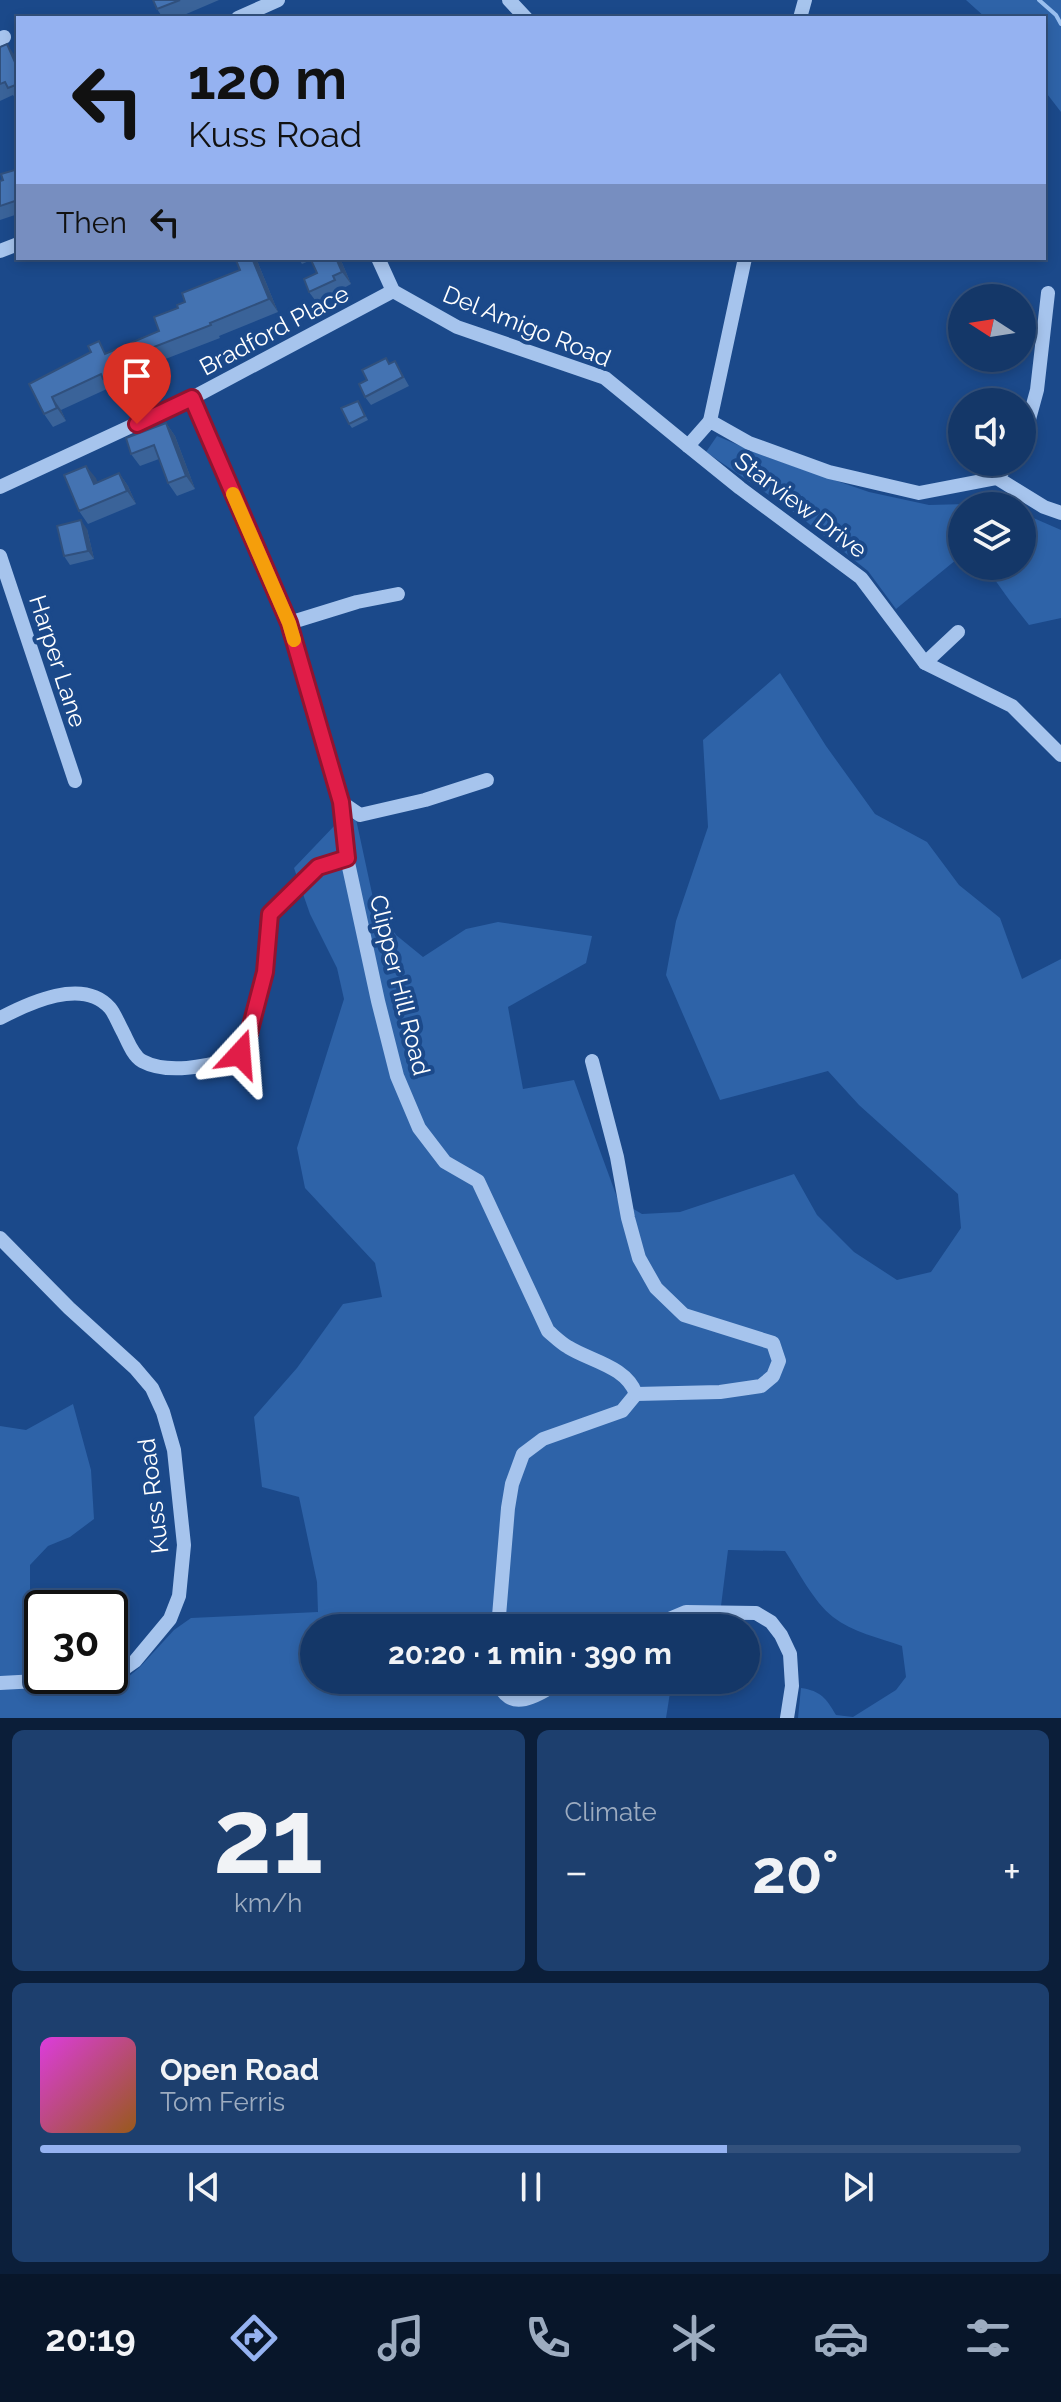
<!DOCTYPE html>
<meta charset="utf-8">
<style>
:root{--surface:#143768;--page:#1d3f6e;--text:#f1f3f6;--muted:#9dacc0;--line:#33517c;--accent:#95b2f1}
body{margin:0;font-family:Raleway,sans-serif;background:var(--page);color:var(--text);height:100vh;display:flex;flex-direction:column;font-size:30px;white-space:nowrap}
*{box-sizing:border-box;margin:0}
p{font-size:26px;color:var(--muted)}
.icon{flex:none;width:44px;height:44px;fill:none;stroke:currentColor;stroke-width:2;stroke-linecap:round;stroke-linejoin:round}
.map{position:relative;height:1718px;overflow:hidden}
.drawer{display:flex;flex-direction:column;gap:12px;padding:12px;background:#0b1e39;flex:1}
.drawer>*{flex:none}
.banner{position:absolute;left:16px;top:16px;width:1030px;height:244px;border-radius:0px;box-shadow:0 4px 12px #0003,0 0 0 2px var(--line);background:#95b2f1;color:#111;overflow:hidden}
.needle{width:52px;rotate:282deg}
.controls{position:absolute;left:948px;top:284px;display:grid;gap:16px}
.controls a{display:grid;place-items:center;width:88px;height:88px;border-radius:50%;background:var(--surface);box-shadow:0 4px 12px #0003,0 0 0 2px var(--line);font-size:40px}
.speed{position:absolute;left:24px;top:1590px;display:flex;gap:16px;font-size:40px;font-weight:700;text-align:center}
.speed>*{display:grid;place-content:center;width:104px;height:104px;border-radius:50%;background:var(--surface);box-shadow:0 4px 12px #0003,0 0 0 2px var(--line);line-height:1}
.speed .limit{border:4px solid #111;border-radius:12px;background:#fff;color:#111}
.pin{position:absolute;display:grid;place-items:center;width:68px;height:68px;color:#fff;margin:-82px -34px;border-radius:50% 50% 50% 0;rotate:-45deg;box-shadow:0 0 8px #0007}
.pin .icon{rotate:45deg}
.me{position:absolute;width:88px;margin:-44px;rotate:19deg;stroke-linejoin:round;filter:drop-shadow(0 0 6px #0008)}
.turn{display:flex;align-items:center;gap:28px;height:168px;padding:0 40px;font-size:36px}
.turn .icon{width:104px;height:104px;stroke-width:2.5}
.turn b{display:block;font-size:56px;line-height:68px}
.then{display:flex;align-items:center;height:76px;padding:0 40px;background:#0003;gap:16px;font-size:30px}
.big{font-size:60px;font-weight:700;line-height:1.1}
.drawer .widget{flex:1;display:flex;flex-direction:column;justify-content:center;gap:12px;min-width:0;padding:0 28px;border-radius:12px;background:var(--page)}
.drawer .dial{align-items:center;gap:0}
.dial b{font-size:104px;line-height:1}
.song{display:flex;align-items:center;gap:24px}
.cover{width:96px;height:96px;border-radius:12px;background:linear-gradient(135deg,hsl(300 70% 55%),hsl(30 70% 35%))}
.played{height:8px;border-radius:4px;background:linear-gradient(90deg,var(--accent) 70%,var(--line) 70%)}
.keys{display:flex;justify-content:space-around;direction:ltr}
.heat{display:flex;justify-content:space-between;align-items:center;font-size:44px;direction:ltr}
.drawer .tiles{flex:1;display:grid;gap:12px;grid-template-columns:1fr 1fr}
.widget:last-child{grid-column:span 2}
.trip{position:absolute;left:300px;top:1614px;width:460px;height:80px;border-radius:40px;background:var(--surface);box-shadow:0 4px 12px #0003,0 0 0 2px var(--line);font-weight:700;line-height:80px;text-align:center}
.tabs{display:flex;height:128px;justify-content:space-around;align-items:center;background:#08162a;color:var(--muted)}
.tabs .icon{width:56px;height:56px}
.tabs .on{color:var(--accent)}
.tabs b{font-size:36px;color:var(--text)}
.map>svg:first-child{display:block}
.green{fill:#2e63a8}
.lines{fill:none;stroke-linecap:round;stroke-linejoin:round}
.stream{stroke:#99bfef;stroke-width:4}
.minor{stroke:#a6c4ed;stroke-width:14}
.wall{fill:#3a6399}
.shaded-wall{fill:#30507d}
.building{fill:#4473b2;stroke:#30507d;stroke-width:2}
.route-casing{stroke:#92132f;stroke-width:20}
.route{stroke:#e11d48;stroke-width:14}
.slow{stroke:#f59e0b;stroke-width:14}
.labels{text-anchor:middle;dominant-baseline:central;stroke-width:8;stroke-linejoin:round;paint-order:stroke}
.street-label{font-size:24px;fill:#fff;stroke:#1b498a}
</style>
<div class="map">
<svg width="1061" height="1718" viewBox="0 0 1061 1718">
<rect width="100%" height="100%" fill="#1b498a"/>
<g class="green">
<polygon points="966,0 1061,0 1061,112 1044,90 1044,18 986,18"/>
<polygon points="717,436 764,456 869,492 929,505 967,504 996,506 962,506 962,555 896,609 868,571 798,515 706,452"/>
<polygon points="1022,513 1061,530 1061,618 1029,625 1010,601 985,566 1022,566"/>
<path d="M780,673L826,746L875,814L927,842L959,885L1000,918L1022,979L1061,959V1718H798L801,1688C821,1691 826,1698 836,1715L853,1717L896,1690L906,1677L902,1646C880,1638 852,1632 833,1617C813,1601 799,1572 785,1551L728,1550L721,1606L708,1628H314V1680H672L666,1718H0V1426L26,1430L73,1404L91,1470L94,1519L70,1537L48,1546L30,1565V1597L42,1640V1676H46L47,1692L113,1690L140,1667L174,1630L191,1618L318,1612L317,1582L299,1497L262,1487L254,1417L297,1368L343,1304L382,1297L375,1263L305,1188L297,1148L344,999L337,968L310,914L294,868L337,823L356,819L373,898L396,935L423,957L466,929L498,922L592,936L586,963L508,1007L523,1089L574,1080L618,1200L642,1214L680,1212L794,1174L817,1215L854,1252L897,1280L931,1272L961,1228L958,1194L859,1105L828,1071L720,1100L666,975L676,921L708,827L703,740Z"/>
</g>
<g class="lines">
<polyline class="stream" points="1039,0 1056,15 1061,24"/>
<g class="minor">
<polyline points="509,0 526,18"/>
<polyline points="238,18 278,0"/>
<polyline points="800,18 805,0"/>
<polyline points="0,39 4,37"/>
<polyline points="0,251 18,244"/>
<polyline points="378,258 393,291 457,327 605,378 688,446 710,421 749,443 829,472 919,493 997,478 1044,507 1061,513"/>
<path d="M192,398L289,623L341,802L347,858L378,1001L397,1076L419,1128L445,1162L478,1181L548,1331C554,1336 561,1343 568,1347C590,1361 626,1366 636,1394L622,1411L543,1439L523,1454L512,1484L508,1508L498,1628"/>
<polyline points="710,421 745,258"/>
<polyline points="1022,445 1037,390 1048,293"/>
<polyline points="688,446 740,488 861,578 925,663 1012,706 1061,755"/>
<polyline points="997,478 1010,462"/>
<polyline points="0,487 192,398 393,291"/>
<polyline points="0,556 75,781"/>
<polyline points="289,623 357,602 398,594"/>
<polyline points="925,663 958,632"/>
<polyline points="341,802 360,815 425,800 487,780"/>
<path d="M0,1018C29,1003 83,977 110,1008C115,1014 118,1023 122,1030C127,1039 132,1055 142,1061C168,1075 206,1066 233,1059L240,1054L246,1045L265,972L270,914L318,867L347,858"/>
<polyline points="592,1061 617,1157 628,1218 639,1258 656,1288 684,1315 773,1343 779,1361 773,1376 761,1386 720,1392 636,1394"/>
<polyline points="0,1238 69,1308 135,1368 152,1388 163,1412 174,1450 184,1545 179,1596 170,1619 135,1661 112,1677 0,1683"/>
<polyline points="648,1628 686,1612 756,1613 771,1622 781,1635 790,1654 792,1686 787,1718"/>
<path d="M498,1680C508,1717 542,1693 562,1680"/>
</g>
</g>
<g class="wall">
<polygon points="153,0 219,0 177,18 163,18 157,9"/>
<polygon points="0,47 16,57 18,60 18,101 17,101 13,95 0,101"/>
<polygon points="18,169 18,214 0,220 0,181 3,180"/>
<polygon points="235,258 256,258 278,312 219,336 220,338 155,363 159,371 112,392 109,388 61,410 66,421 53,427 44,414 29,384 108,353 159,331 178,308 185,302 240,270"/>
<polygon points="298,258 340,258 351,284 342,289 344,293 318,304 309,292 317,273 311,260 302,264"/>
<polygon points="395,361 409,386 371,405 365,397 367,380"/>
<polygon points="358,401 368,420 352,428 349,424"/>
<polygon points="166,423 175,436 195,489 177,496 168,483 159,459 140,466 131,454"/>
<polygon points="86,466 97,482 119,473 128,486 136,504 88,524 79,511"/>
<polygon points="87,529 94,559 70,565 64,556"/>
</g>
<g class="shaded-wall">
<polygon points="7,44 18,60 18,69"/>
<polygon points="252,258 256,258 278,312 269,299"/>
<polygon points="336,258 340,258 351,284 342,272"/>
<polygon points="146,350 155,363 159,371 150,358"/>
<polygon points="52,397 61,410 66,421 57,408"/>
<polygon points="166,423 175,436 195,489 186,476"/>
<polygon points="86,466 96,478 103,497 94,484"/>
<polygon points="119,473 128,486 136,504 127,491"/>
<polygon points="81,520 87,529 94,559 88,551"/>
</g>
<g class="building">
<polygon points="153,0 180,0 157,9"/>
<polygon points="7,44 18,69 18,84 8,88 5,82 0,84 0,47"/>
<polygon points="18,169 18,200 0,206 0,181 3,180 1,174"/>
<polygon points="235,258 252,258 269,299 210,323 211,325 146,350 150,358 103,379 101,374 52,397 57,408 44,414 29,384 91,352 88,346 99,341 105,354 159,331 154,317 178,308 177,305 185,302 182,293 240,270"/>
<polygon points="310,258 336,258 342,272 333,276 335,280 309,292 304,279 317,273"/>
<polygon points="386,358 389,364 395,361 403,377 365,397 359,384 367,380 362,370"/>
<polygon points="358,401 365,416 349,424 341,408"/>
<polygon points="166,423 186,476 168,483 154,445 131,454 126,438"/>
<polygon points="86,466 94,484 119,473 127,491 79,511 64,475"/>
<polygon points="81,520 88,551 64,556 57,526"/>
</g>
<g class="lines">
<defs>
<polyline id="route" points="137,424 192,398 289,623 341,802 347,858 318,867 270,914 265,972 246,1045 240,1054"/>
</defs>
<use href="#route" class="route-casing"/>
<use href="#route" class="route"/>
<polyline class="slow" points="233,494 289,623 294,640"/>
</g>
<g class="labels">
<g class="street-label">
<text transform="translate(527 326) rotate(22)">Del Amigo Road</text>
<text transform="translate(274 330) rotate(-28)">Bradford Place</text>
<text transform="translate(801 505) rotate(37)">Starview Drive</text>
<text transform="translate(58 661) rotate(72)">Harper Lane</text>
<text transform="translate(400 985) rotate(76)">Clipper Hill Road</text>
<text transform="translate(153 1496) rotate(-97)">Kuss Road</text>
</g>
</g>
</svg>
<div class="controls">
<a><svg class="needle" viewBox="-14 -14 28 28"><path d="M0-13l5 13h-10z" fill="#e53935"/><path d="M0 13l5-13h-10z" fill="#9dacc0"/></svg></a>
<a><svg class="icon" aria-label="sound" viewBox="0 0 24 24"><path d="M4 9h4l5-4v14l-5-4H4zM17 9q2 3 0 6"/></svg></a>
<a><svg class="icon" aria-label="layers" viewBox="0 0 24 24"><path d="M12 4l9 5-9 5-9-5zM3 14l9 5 9-5"/></svg></a>
</div>
<div class="speed"><div class="limit">30</div></div>
<div class="pin" style="left:137px;top:424px;background:#d93025"><svg class="icon" aria-label="arrive" viewBox="0 0 24 24"><path d="M6 21V4h12l-3 4 3 4H6"/></svg></div>
<svg class="me" style="left:240px;top:1054px" viewBox="-20 -20 40 40"><path d="M0-17L14 15 0 8-14 15z" fill="#e11d48" stroke="#fff" stroke-width="4"/></svg>
<div class="trip">20:20 · 1 min · 390 m</div>
<div class="banner">
<div class="turn"><svg class="icon" aria-label="left" viewBox="0 0 24 24"><path d="M17 20v-9H6M10 6l-5 5 5 5"/></svg><div><b>120 m</b>Kuss Road</div></div>
<div class="then">Then<svg class="icon" aria-label="left" viewBox="0 0 24 24"><path d="M17 20v-9H6M10 6l-5 5 5 5"/></svg></div>
</div>
</div>
<section class="drawer">
<div class="tiles">
<div class="widget dial"><b>21</b><p>km/h</p></div>
<div class="widget"><p>Climate</p>
<div class="heat"><a>−</a><b class="big">20°</b><a>+</a></div>
</div>
<div class="widget">
<div class="song"><i class="cover"></i><div><b>Open Road</b><p>Tom Ferris</p></div></div>
<div class="played"></div>
<div class="keys"><svg class="icon" aria-label="previous" viewBox="0 0 24 24"><path d="M18 5L8 12l10 7zM5 5v14"/></svg><svg class="icon" aria-label="pause" viewBox="0 0 24 24"><path d="M8 5v14M16 5v14"/></svg><svg class="icon" aria-label="next" viewBox="0 0 24 24"><path d="M6 5l10 7-10 7zM19 5v14"/></svg></div>
</div>
</div>
</section>
<nav class="tabs">
<b>20:19</b>
<svg class="icon on" aria-label="directions" viewBox="0 0 24 24"><path d="M12 3l9 9-9 9-9-9zM9 14v-3h6M13 9l2 2-2 2"/></svg>
<svg class="icon" aria-label="music" viewBox="0 0 24 24"><path d="M9 18V5l10-2v13"/><circle cx="6" cy="18" r="3"/><circle cx="16" cy="16" r="3"/></svg>
<svg class="icon" aria-label="phone" viewBox="0 0 24 24"><path d="M5 4h4l2 5-3 2q2 4 5 5l2-3 5 2v4C11 20 4 13 5 4z"/></svg>
<svg class="icon" aria-label="climate" viewBox="0 0 24 24"><path d="M12 3v18M4 7l16 10M4 17L20 7"/></svg>
<svg class="icon" aria-label="car" viewBox="0 0 24 24"><path d="M5 17H2v-5l4-1 3-4h7l3 4 3 1v5h-3M9 17h6M6 11h13"/><circle cx="7" cy="17" r="2"/><circle cx="17" cy="17" r="2"/></svg>
<svg class="icon" aria-label="filters" viewBox="0 0 24 24"><path d="M4 7h16M4 17h16"/><circle cx="9" cy="7" r="2"/><circle cx="15" cy="17" r="2"/></svg>
</nav>
